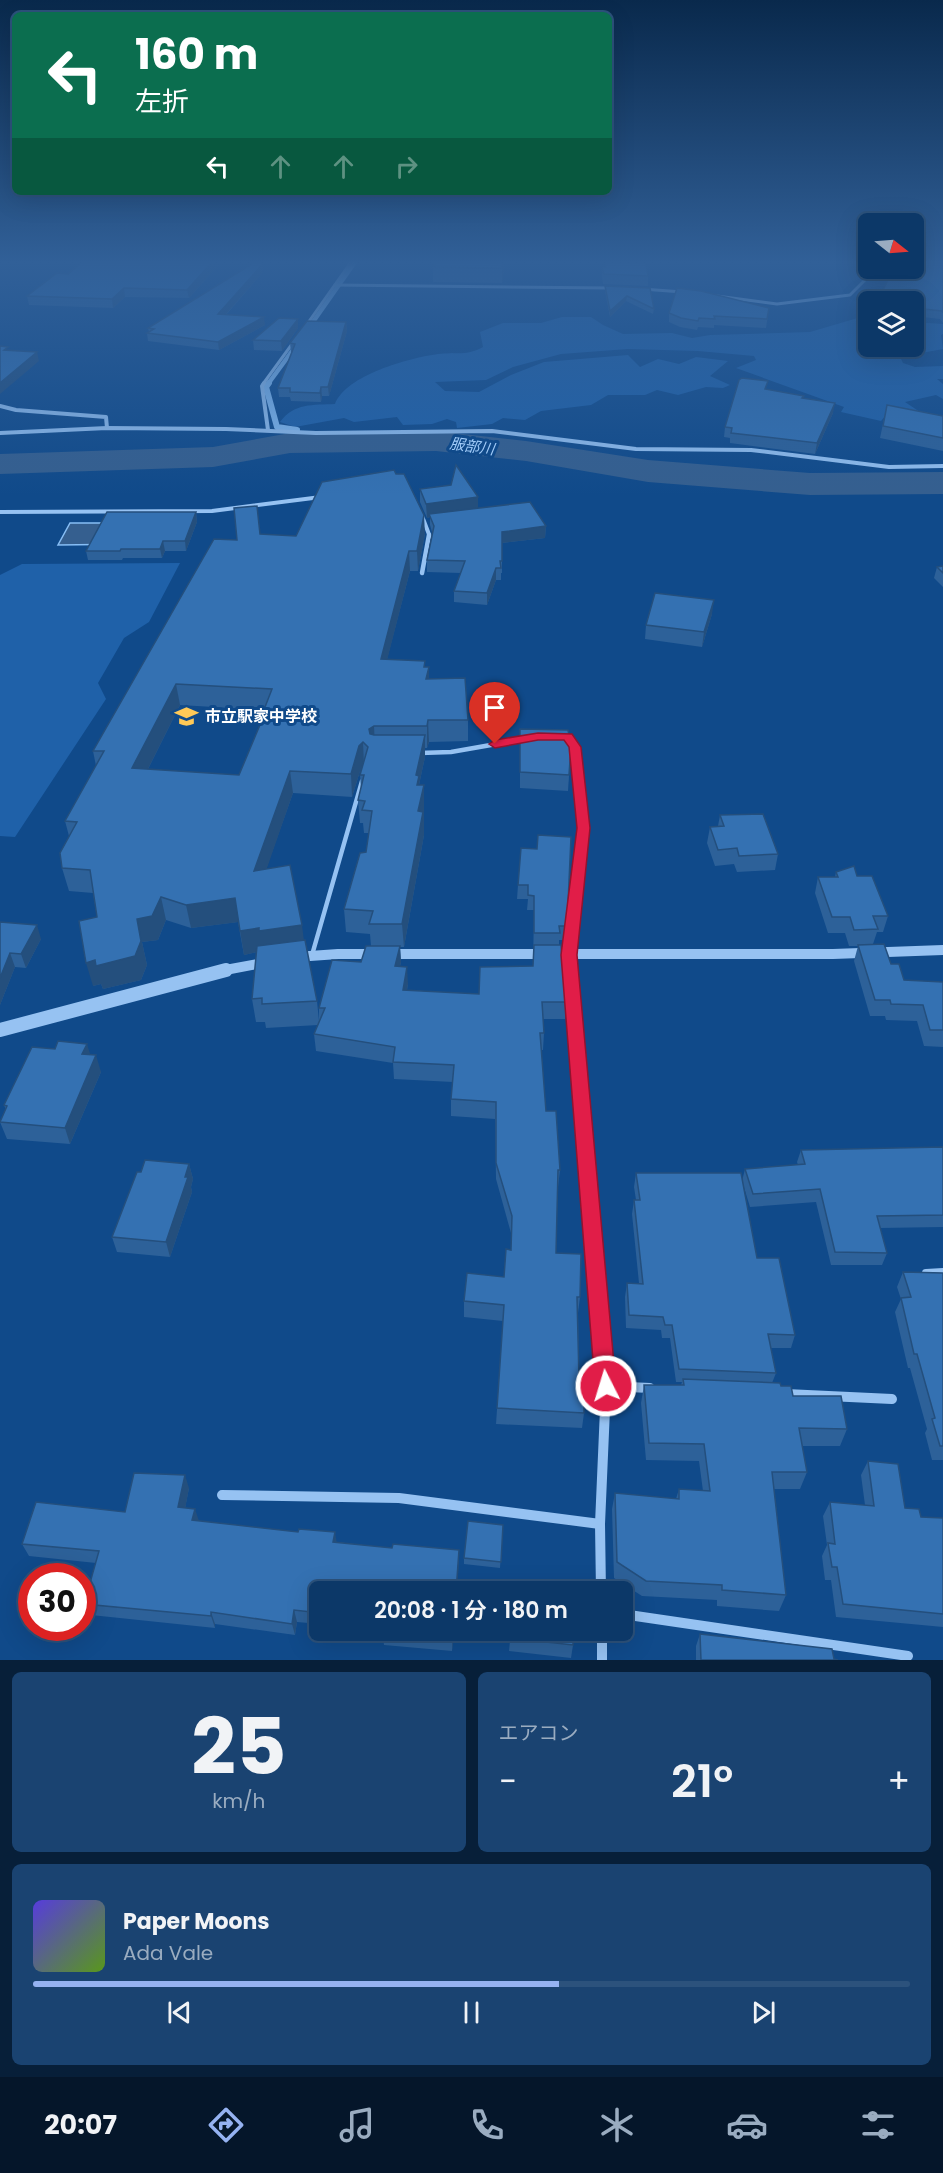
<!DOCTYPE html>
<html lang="ja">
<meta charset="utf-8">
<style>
:root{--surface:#0c3868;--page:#1a4371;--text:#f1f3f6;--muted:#9aacc0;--line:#2c527c;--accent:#95b2f1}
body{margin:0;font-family:Poppins,"Noto Sans JP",sans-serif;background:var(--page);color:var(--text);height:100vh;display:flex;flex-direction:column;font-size:22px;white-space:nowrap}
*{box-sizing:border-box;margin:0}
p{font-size:20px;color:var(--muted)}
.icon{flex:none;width:33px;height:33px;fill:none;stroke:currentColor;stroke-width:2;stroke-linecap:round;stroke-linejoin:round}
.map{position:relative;height:1660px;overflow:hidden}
.side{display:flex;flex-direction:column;gap:12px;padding:12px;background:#071f39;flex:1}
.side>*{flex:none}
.hud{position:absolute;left:12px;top:12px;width:600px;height:183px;border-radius:9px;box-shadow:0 6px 24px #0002,0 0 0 2px var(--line);background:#0b6e4f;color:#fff;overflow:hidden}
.needle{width:39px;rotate:107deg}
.buttons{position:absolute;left:858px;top:213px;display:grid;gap:12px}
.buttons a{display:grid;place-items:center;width:66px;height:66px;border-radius:9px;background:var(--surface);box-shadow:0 6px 24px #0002,0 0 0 2px var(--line);font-size:30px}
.speed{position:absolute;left:18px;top:1563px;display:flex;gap:12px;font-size:30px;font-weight:700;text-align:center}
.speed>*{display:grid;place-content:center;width:78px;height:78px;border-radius:50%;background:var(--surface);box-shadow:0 6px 24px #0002,0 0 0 2px var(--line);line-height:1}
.speed .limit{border:9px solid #d22;background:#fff;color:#111}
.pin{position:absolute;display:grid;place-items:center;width:51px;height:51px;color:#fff;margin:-62px -26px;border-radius:50% 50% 50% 0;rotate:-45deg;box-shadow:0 0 6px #0007}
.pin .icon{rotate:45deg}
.me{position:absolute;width:66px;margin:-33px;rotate:355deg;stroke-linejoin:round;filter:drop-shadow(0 0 4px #0008)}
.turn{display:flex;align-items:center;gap:21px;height:126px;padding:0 24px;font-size:27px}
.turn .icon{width:78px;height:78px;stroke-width:2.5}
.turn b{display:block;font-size:42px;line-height:51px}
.lanes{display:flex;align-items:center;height:57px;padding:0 24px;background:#0003;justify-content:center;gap:30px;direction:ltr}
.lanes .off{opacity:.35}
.big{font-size:45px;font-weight:600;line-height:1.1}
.side .tile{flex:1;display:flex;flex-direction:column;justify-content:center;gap:9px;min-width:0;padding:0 21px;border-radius:9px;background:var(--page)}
.side .dial{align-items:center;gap:0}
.dial b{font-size:78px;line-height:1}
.song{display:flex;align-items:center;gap:18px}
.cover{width:72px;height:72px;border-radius:9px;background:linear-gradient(135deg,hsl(250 70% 55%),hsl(90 70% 35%))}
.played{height:6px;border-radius:3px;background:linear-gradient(90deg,var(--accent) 60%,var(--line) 60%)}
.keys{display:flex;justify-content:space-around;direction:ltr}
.heat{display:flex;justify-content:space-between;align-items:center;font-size:33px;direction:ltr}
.side .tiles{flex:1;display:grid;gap:12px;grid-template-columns:1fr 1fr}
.tile:last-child{grid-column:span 2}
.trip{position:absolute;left:309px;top:1581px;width:324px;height:60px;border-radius:9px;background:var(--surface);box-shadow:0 6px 24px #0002,0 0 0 2px var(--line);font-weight:600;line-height:60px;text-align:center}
.tabs{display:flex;height:96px;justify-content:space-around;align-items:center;background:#05162a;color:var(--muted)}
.tabs .icon{width:42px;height:42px}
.tabs .current{color:var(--accent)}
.tabs b{font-size:27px;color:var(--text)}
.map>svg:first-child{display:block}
.green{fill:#1f61a9}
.water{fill:#355f8f;stroke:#87bef5;stroke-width:1.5}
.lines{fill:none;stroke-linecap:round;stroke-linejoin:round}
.stream-far1{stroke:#87bef5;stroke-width:4.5}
.stream{stroke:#87bef5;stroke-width:6}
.river{fill:#355f8f;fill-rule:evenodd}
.service{stroke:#96c2f2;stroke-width:4.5}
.minor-far5{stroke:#96c2f2;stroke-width:3}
.minor-far4{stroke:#96c2f2;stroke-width:4}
.minor-far3{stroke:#96c2f2;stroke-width:4.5}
.minor-far2{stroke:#96c2f2;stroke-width:6}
.minor-far1{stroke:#96c2f2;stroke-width:8}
.minor{stroke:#96c2f2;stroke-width:10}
.tertiary-far1{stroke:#96c2f2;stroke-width:10}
.tertiary{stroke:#96c2f2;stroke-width:14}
.wall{fill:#2d6199;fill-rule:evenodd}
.shaded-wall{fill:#244f7d}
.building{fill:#3471b2;stroke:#244f7d;stroke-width:1.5;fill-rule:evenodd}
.route{fill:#e11d48;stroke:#92132f;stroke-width:1.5}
.labels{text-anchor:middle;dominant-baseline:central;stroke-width:6;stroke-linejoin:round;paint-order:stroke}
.far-water-label{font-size:15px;font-style:italic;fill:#a2ccf9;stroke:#104a8a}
.poi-label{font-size:16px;font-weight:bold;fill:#fff;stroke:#104a8a;text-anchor:start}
</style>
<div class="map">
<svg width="943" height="1660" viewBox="0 0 943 1660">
<rect width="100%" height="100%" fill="#104a8a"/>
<g class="green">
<path d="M562,317H591L603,325L623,334L672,333L692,338L710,335L810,332L861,317L868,318V346H914V322L943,324V334L941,335L943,349L900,357L903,363L915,367L943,366V379H937L943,384V399L936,395L905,402L935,422L887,414L881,421L841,412L844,407L736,368L756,360L754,356L698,351L628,349L561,354L513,367L486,380L435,382L445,391L479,392L511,375L544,362L628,355L640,367L658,359L679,364L696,357L728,361L710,376L730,385L723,388L706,387L678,395L657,390L645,395H608L591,405L541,411L525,420L503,418L492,424L457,428L456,422L447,419L432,424L403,425L397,417L354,422L344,418L295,427L280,422C294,403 313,405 335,404C346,375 409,358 438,354C455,352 468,356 483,347L480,332L503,323H541Z"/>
<polygon points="180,563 149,622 124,638 98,683 106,699 15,837 0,836 0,575 22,564"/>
</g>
<polygon class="water" points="70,523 148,523 139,544 58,545"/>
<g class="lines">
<g class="stream-far1">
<polyline points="308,329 355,262"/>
<polyline points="268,384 298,343"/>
</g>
<polyline class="stream" points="269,383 266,387 277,427 297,430 290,443"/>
<polygon class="river" points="436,431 526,441 648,460 810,473 943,472 943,494 810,495 648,482 526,461 436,451 290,453 213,467 0,474 0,454 213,447 290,433"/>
<g class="service">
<polyline points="566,736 575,747 583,828 569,954"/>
<polyline points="420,753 451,752 525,739"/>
<polyline points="312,955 362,781"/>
</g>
<g class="minor-far5">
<polyline points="335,285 611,288"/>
<polyline points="642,289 683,292"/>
<polyline points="717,296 777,304 850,295 867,278 867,271 862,262"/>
<polyline points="305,327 351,262"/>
<polyline points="263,384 295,340"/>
</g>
<g class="minor-far4">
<polyline points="264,383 262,386 268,430"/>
<polyline points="0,406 16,410 106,417 107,428"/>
<polyline points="0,433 107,428 226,429 316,433 492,431 636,449 751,450 889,467 943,466"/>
<polyline points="0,512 212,511 321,497"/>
<polyline points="422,516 430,537"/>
</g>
<polyline class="minor-far3" points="422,573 429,535"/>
<polyline class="minor-far2" points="569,955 570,971"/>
<g class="minor-far1">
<polyline points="570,970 597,1276"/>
<polyline points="926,1273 943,1272"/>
</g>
<g class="minor">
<polyline points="596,1275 606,1386 600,1524 601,1592"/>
<polyline points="606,1386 650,1388"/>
<polyline points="786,1394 892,1399"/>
<polyline points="222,1495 399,1498 600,1524"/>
<polyline points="622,1614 908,1656"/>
<polyline points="602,1630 602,1660"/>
</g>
<g class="tertiary-far1">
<polyline points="296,957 338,954 833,954 943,950"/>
<polyline points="220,971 268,962"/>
</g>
<polyline class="tertiary" points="0,1030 226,970"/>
</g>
<g class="wall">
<polygon points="82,262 221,262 189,298 125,297 113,308 29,305 27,296 68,274"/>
<polygon points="436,262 505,262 502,283 433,282 433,267"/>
<polygon points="943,262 943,323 940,319 914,316 914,302"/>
<polygon points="605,263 648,276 648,286 603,284 602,277 602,267 605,267"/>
<polygon points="262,265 263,272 226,315 265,325 219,350 148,341 147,333 149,332 148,328"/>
<polygon points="605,286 654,309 653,314 626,301 610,317 605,291"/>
<polygon points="769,308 766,328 714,325 714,328 698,327 697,330 680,327 669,322 669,313"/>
<polygon points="298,319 298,328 282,351 254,350 253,340"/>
<polygon points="346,322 347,331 329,396 322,396 321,402 291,401 290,397 279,397 278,388 292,352 291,352 290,343"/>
<polygon points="766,389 803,398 833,413 815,454 730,443 730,438 724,437 725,427"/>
<polygon points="887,405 943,416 943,451 880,438"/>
<polygon points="420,489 478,497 478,508 546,526 545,538 502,543 502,573 501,573 501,580 496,580 487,605 454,602 454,591 461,573 427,572 427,560 432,532 430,525 430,517 427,518 420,502"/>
<polygon points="196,512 197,522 186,551 165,551 162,558 123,558 122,560 88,560 86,551"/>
<path d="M260,534L296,536L425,534L418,571H410L387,659L425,661V667H429V679L468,720V741L429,742L427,748H425V757L419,785L424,808L423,815L424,835L404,947H400L401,962L400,966L408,984L407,990L479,994L533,966L534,910H527L528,899H517L518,885L537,849L571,837L566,940H559V945L566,1002L565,1019H543L544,1033L543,1050H541L546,1111L560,1170L558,1187H557L556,1253L580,1297L578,1313L579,1379L584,1413L582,1428L496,1424L503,1321L464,1317V1301L504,1277L511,1250V1233L496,1179L495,1119L451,1116V1099L453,1082L394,1079L393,1063L316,1051L314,1034L318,1025L266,1028L265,1022H256L252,999L257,952L244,955L238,922L191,928L166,920L158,940L142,942L147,965L141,980L103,989L101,984L93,986L97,917L93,893L69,891L62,868L69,836L65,821L96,766L93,751ZM180,705L263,710L260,720V724L239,775L148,769ZM362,766L360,775L361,789L358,800L360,823H363L364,833H369L366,852L344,909L346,932L370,934L371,946L361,962L319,1008V1021L317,1001L303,940L266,869L293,793L352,797L361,768Z"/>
<polygon points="943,566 943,587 934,578 937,567"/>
<polygon points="712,614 702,647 645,639 646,625"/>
<polygon points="520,729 571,746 568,791 520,788"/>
<polygon points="720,815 778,854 775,870 737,872 734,864 715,866 707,843 710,827 718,826"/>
<polygon points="836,872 857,876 888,916 883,932 877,932 873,944 904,980 943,982 943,1047 924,1046 917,1021 886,1020 885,1016 870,1016 854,961 858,946 849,946 845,933 828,933 815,893 818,877 835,877"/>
<polygon points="0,922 41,939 26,968 15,967 0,1005"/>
<polygon points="91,1055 101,1072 70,1144 7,1139 0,1122 6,1110 4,1105"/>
<polygon points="943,1147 943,1227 880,1228 887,1253 882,1265 831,1265 816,1202 750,1207 743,1184 757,1258 795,1335 791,1348 771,1348 776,1373 772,1383 781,1386 793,1396 847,1429 840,1446 802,1446 807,1472 800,1489 774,1489 786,1595 779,1611 717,1606 717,1600 642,1596 614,1578 612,1509 615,1493 676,1499 679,1489 703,1491 699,1461 646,1460 641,1403 644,1385 681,1385 682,1382 676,1382 670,1338 662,1338 661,1330 626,1328 625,1297 627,1283 639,1283 632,1214 634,1200 636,1200 634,1187 636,1173 742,1181 745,1169 798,1165 797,1162 801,1150"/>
<polygon points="189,1164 193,1179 191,1187 192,1192 170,1257 117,1252 112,1237 141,1172"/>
<polygon points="903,1272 943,1273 943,1460 932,1460 925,1433 927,1429 910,1368 908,1368 895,1312 901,1299 897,1287"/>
<polygon points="868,1461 905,1508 921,1517 943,1518 943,1627 836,1617 831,1580 825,1580 822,1556 827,1545 823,1516 830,1502 865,1505 861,1475"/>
<polygon points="189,1488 185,1508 199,1521 336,1542 392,1548 459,1550 459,1562 320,1592 320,1624 297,1622 295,1635 215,1624 215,1628 91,1615 84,1604 96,1563 29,1556 22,1544 125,1512"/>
<polygon points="503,1525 500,1568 464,1564 464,1558"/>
<polygon points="376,1630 454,1630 452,1651 384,1645 382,1631"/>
<polygon points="511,1630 573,1645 571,1658 509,1651"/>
<polygon points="700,1634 834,1659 838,1660 696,1660 696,1646"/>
</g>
<g class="shaded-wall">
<polygon points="212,262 221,262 189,298 187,290"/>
<polygon points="503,262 505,262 502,283 502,268"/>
<polygon points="262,265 263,272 219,322 218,314"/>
<polygon points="124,288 125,297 113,308 112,299"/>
<polygon points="627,296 626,301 610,317 610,311"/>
<polygon points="264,317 265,325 219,350 218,342"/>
<polygon points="298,319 298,328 282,351 281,341"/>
<polygon points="346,322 347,331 329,396 328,387"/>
<polygon points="37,352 39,361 0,394 0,383"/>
<polygon points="321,387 322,396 321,402 320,393"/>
<polygon points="835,403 833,413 815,454 817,443"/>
<polygon points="478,497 478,511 429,514 430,517 427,518 426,504"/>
<polygon points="196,512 197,522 186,551 185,541"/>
<polygon points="424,515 425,534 418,571 417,551"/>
<polygon points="546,526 545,538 502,543 502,532"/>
<polygon points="163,541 165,551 162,558 160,549"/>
<polygon points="409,551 410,571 382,680 381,659"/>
<polygon points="496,568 496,580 487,605 487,593"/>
<polygon points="714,600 712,614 702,647 704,632"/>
<polygon points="429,667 429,688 426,679"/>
<polygon points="176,684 180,705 137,791 132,768"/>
<polygon points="428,720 429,742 427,748 427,726"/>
<polygon points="374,726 375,748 371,751 369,729"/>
<polygon points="425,735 425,757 417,794 416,775"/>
<polygon points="363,742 364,765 361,768 352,797 351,774 359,746"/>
<polygon points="290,771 293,793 258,894 254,871"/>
<polygon points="424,785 424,835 404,947 402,924 418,811"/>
<polygon points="161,897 166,920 158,940 142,942 147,965 141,980 103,989 101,984 93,986 86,963 95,960 137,919"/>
<polygon points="235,898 239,922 191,928 186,905"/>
<polygon points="37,925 41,939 26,968 21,954"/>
<polygon points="302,925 305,949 262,951 244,955 240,931 259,928"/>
<polygon points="400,946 401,962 396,983 395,966"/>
<polygon points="10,953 15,967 0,1005 0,978"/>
<polygon points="407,967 408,984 404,1007 403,990"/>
<polygon points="87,1044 92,1060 82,1054"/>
<polygon points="96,1055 101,1072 70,1144 65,1128"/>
<polygon points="189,1164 193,1179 191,1187 192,1192 170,1257 166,1242"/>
<polygon points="185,1475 189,1488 183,1520 178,1507"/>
<polygon points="195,1509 199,1521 192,1520"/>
<polygon points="335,1532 337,1544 333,1542"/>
<polygon points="459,1550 459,1562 457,1592 456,1592"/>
<polygon points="294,1610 297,1622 295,1635 292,1624"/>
<polygon points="211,1612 215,1624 215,1628 211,1616"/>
<polygon points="452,1630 454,1630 452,1651"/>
</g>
<g class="building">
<polygon points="82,262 212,262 187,290 124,288 112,299 27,296 57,273 68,274"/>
<polygon points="255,262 260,262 262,265 218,314 264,317 218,342 147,333 154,329 148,328"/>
<polygon points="436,262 503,262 502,268 433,267"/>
<polygon points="914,262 943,262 943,313 942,311 914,308 914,302 877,302 894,268 914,268"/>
<polygon points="605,263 646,263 648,276 604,274 602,267 606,267"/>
<polygon points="605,286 650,288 654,309 627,296 610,311"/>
<polygon points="677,288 701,291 769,308 767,319 714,316 715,319 699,318 698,321 681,318 669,313"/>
<polygon points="279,318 298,319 281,341 253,340"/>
<polygon points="307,321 346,322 328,387 321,387 320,393 290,392 290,388 278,388 295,344 290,343"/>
<polygon points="0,346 8,347 4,350 37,352 0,383"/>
<polygon points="742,378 768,381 765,389 804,396 802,398 835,403 817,443 731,433 732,428 725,427 739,380"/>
<polygon points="887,405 943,416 943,438 883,426"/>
<polygon points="456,465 478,497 426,504 420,489 451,485"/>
<path d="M394,470L396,474H404L424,515L417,551H409L381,659L425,661L424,667H429L426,679L465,678L468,720H428L427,726H374L369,729L370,734L374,735H425L416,775L419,776L417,785H424L418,811L423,812L402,924H369L373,911L344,909L360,853L366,852L372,811L362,810L365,801L358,800L364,775H360L368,747L363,742L359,746L351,774L290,771L254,871L290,865L302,925L259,931V928L240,931L235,898L186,905L161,897L152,916L137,919L141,941L135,956L96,966L95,960L86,963L79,921L97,917L90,870L62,868L60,853L77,822L65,821L104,751H93L214,539L237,540L234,508L257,506L260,534L296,536L322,482ZM176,684L272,689L260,720H262L239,775L132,768Z"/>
<polygon points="530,502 546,526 502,532 502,561 500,561 501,568 496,568 487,593 454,591 465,561 427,560 434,526 429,514"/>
<polygon points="107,512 196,512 185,541 163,541 160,549 121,549 120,551 86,551"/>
<polygon points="943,566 943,573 937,567"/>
<polygon points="655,593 714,600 704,632 646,625"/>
<polygon points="520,729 568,730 571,746 569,775 520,772"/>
<polygon points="763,814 778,854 739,856 737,848 718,850 710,827 724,826 720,815"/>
<polygon points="538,835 571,837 567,926 559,926 560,933 534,933 534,896 528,895 528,885 518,885 521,848 537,849"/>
<polygon points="854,866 857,876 872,876 888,916 873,916 878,929 854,930 850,917 832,917 818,877 838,877 836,872"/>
<polygon points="0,922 37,925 21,954 10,953 0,978"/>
<polygon points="305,940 317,1001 262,1004 262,998 252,999 257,946"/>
<polygon points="884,944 891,964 899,964 904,980 943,982 943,1030 930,1030 923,1005 891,1004 890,1000 875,1000 858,945"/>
<polygon points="534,945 561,945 566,1002 542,1002 544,1033 540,1033 546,1111 556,1111 560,1170 558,1170 556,1253 581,1254 580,1297 577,1297 579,1379 584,1379 584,1413 497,1408 504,1305 464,1301 467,1273 504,1277 506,1249 511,1250 512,1216 496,1163 496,1102 451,1099 454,1065 393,1062 395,1047 314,1034 325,1008 319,1008 332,960 361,962 366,946 400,946 395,966 407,967 403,990 479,994 480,967 533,966"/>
<polygon points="58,1041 87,1044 82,1054 96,1055 65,1128 0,1122 7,1106 4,1105 32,1047 55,1049"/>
<polygon points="943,1147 943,1215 877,1216 887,1253 835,1252 820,1189 753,1194 745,1169 805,1164 801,1150"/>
<polygon points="145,1160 189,1164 185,1177 188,1177 166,1242 112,1237 137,1172 141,1172"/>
<polygon points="636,1173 741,1173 757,1258 779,1258 795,1335 768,1334 776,1373 679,1369 672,1325 665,1325 663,1317 629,1315 627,1283 643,1284 634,1200 640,1200"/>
<polygon points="903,1272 943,1273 943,1446 940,1446 932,1419 935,1418 917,1354 914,1354 901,1298 911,1297"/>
<polygon points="683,1379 780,1383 781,1386 791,1386 793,1396 841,1396 847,1429 799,1428 807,1472 772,1472 786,1595 722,1590 722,1585 646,1581 617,1562 615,1493 679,1499 679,1489 710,1491 704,1444 649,1443 644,1385 684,1385"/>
<polygon points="868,1461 898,1464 905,1508 919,1509 921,1517 943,1518 943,1614 843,1604 837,1567 832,1567 828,1543 835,1544 830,1502 874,1506"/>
<polygon points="134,1473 185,1475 178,1507 195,1509 192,1520 298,1532 299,1529 335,1532 333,1542 392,1548 393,1544 459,1550 456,1592 320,1592 320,1613 294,1610 292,1624 211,1612 211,1616 84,1604 99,1551 22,1544 36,1502 125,1512"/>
<polygon points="468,1521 503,1525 501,1562 464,1558"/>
<polygon points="382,1630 452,1630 452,1640 382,1634"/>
<polygon points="511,1630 573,1630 573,1645 510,1638"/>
<polygon points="700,1634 832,1649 834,1659 838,1660 701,1660"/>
</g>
<linearGradient id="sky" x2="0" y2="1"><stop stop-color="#09294c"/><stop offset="0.53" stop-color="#316098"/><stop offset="1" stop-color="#316098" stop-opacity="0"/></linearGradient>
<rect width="943" height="495" fill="url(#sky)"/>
<polygon class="route" points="538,733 572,734 581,747 590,828 577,955 616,1386 613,1393 606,1397 598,1393 595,1386 561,955 577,828 569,747 564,740 538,740 495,748 489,744 495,740"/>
<defs>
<symbol id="school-bare" viewBox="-9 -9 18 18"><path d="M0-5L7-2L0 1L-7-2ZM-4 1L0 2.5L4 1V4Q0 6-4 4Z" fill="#ffc957" stroke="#104a8a" stroke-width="2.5" paint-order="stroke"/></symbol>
</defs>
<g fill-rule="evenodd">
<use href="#school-bare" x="170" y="700" width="33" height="33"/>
</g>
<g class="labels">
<g class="far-water-label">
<text transform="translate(472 446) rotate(8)">服部川</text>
</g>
<g class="poi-label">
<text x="205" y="716">市立駅家中学校</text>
</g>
</g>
</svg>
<div class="buttons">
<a><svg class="needle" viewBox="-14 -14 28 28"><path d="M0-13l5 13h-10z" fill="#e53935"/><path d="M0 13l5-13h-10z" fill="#9aacc0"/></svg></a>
<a><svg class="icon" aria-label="layers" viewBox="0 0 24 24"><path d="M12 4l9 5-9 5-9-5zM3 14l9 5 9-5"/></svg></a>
</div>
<div class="speed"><div class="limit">30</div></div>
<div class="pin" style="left:495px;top:744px;background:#d93025"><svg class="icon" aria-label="arrive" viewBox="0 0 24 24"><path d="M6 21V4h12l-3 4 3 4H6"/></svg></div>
<svg class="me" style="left:606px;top:1386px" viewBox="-20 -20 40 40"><circle r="17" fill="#e11d48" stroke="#fff" stroke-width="3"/><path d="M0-11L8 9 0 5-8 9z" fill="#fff"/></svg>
<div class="trip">20:08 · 1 分 · 180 m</div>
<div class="hud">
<div class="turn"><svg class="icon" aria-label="left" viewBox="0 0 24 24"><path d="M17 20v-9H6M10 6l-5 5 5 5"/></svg><div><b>160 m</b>左折</div></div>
<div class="lanes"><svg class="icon" aria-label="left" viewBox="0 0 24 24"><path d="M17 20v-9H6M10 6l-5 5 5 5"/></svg><svg class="icon off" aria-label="ahead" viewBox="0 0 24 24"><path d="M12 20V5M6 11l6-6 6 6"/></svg><svg class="icon off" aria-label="ahead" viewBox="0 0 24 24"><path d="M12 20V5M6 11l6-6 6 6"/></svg><svg class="icon off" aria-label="right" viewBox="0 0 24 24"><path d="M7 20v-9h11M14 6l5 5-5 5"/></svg></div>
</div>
</div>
<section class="side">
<div class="tiles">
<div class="tile dial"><b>25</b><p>km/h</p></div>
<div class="tile"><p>エアコン</p>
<div class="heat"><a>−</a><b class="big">21°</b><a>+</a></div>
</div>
<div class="tile">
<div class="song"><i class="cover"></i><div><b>Paper Moons</b><p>Ada Vale</p></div></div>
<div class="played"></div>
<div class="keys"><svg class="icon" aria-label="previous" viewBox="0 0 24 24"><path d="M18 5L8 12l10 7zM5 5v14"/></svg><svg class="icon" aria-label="pause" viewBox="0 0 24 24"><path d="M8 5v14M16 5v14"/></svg><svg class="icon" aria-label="next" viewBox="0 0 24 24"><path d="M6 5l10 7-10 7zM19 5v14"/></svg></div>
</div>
</div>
</section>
<nav class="tabs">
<b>20:07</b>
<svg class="icon current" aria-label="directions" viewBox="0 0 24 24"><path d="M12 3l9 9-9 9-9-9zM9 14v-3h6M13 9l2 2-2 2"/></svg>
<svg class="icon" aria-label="music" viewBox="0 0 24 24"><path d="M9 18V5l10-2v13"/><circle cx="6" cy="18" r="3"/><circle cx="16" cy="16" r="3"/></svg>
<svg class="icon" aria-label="phone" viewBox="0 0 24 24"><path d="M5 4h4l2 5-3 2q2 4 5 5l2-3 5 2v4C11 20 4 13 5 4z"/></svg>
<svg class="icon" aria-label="climate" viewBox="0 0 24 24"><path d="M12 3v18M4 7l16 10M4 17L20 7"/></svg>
<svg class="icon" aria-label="car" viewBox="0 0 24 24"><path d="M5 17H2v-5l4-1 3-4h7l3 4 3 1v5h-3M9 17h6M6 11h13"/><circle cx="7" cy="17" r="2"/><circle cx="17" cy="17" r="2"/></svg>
<svg class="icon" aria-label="filters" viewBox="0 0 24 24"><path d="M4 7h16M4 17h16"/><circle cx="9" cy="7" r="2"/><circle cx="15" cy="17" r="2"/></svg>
</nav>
